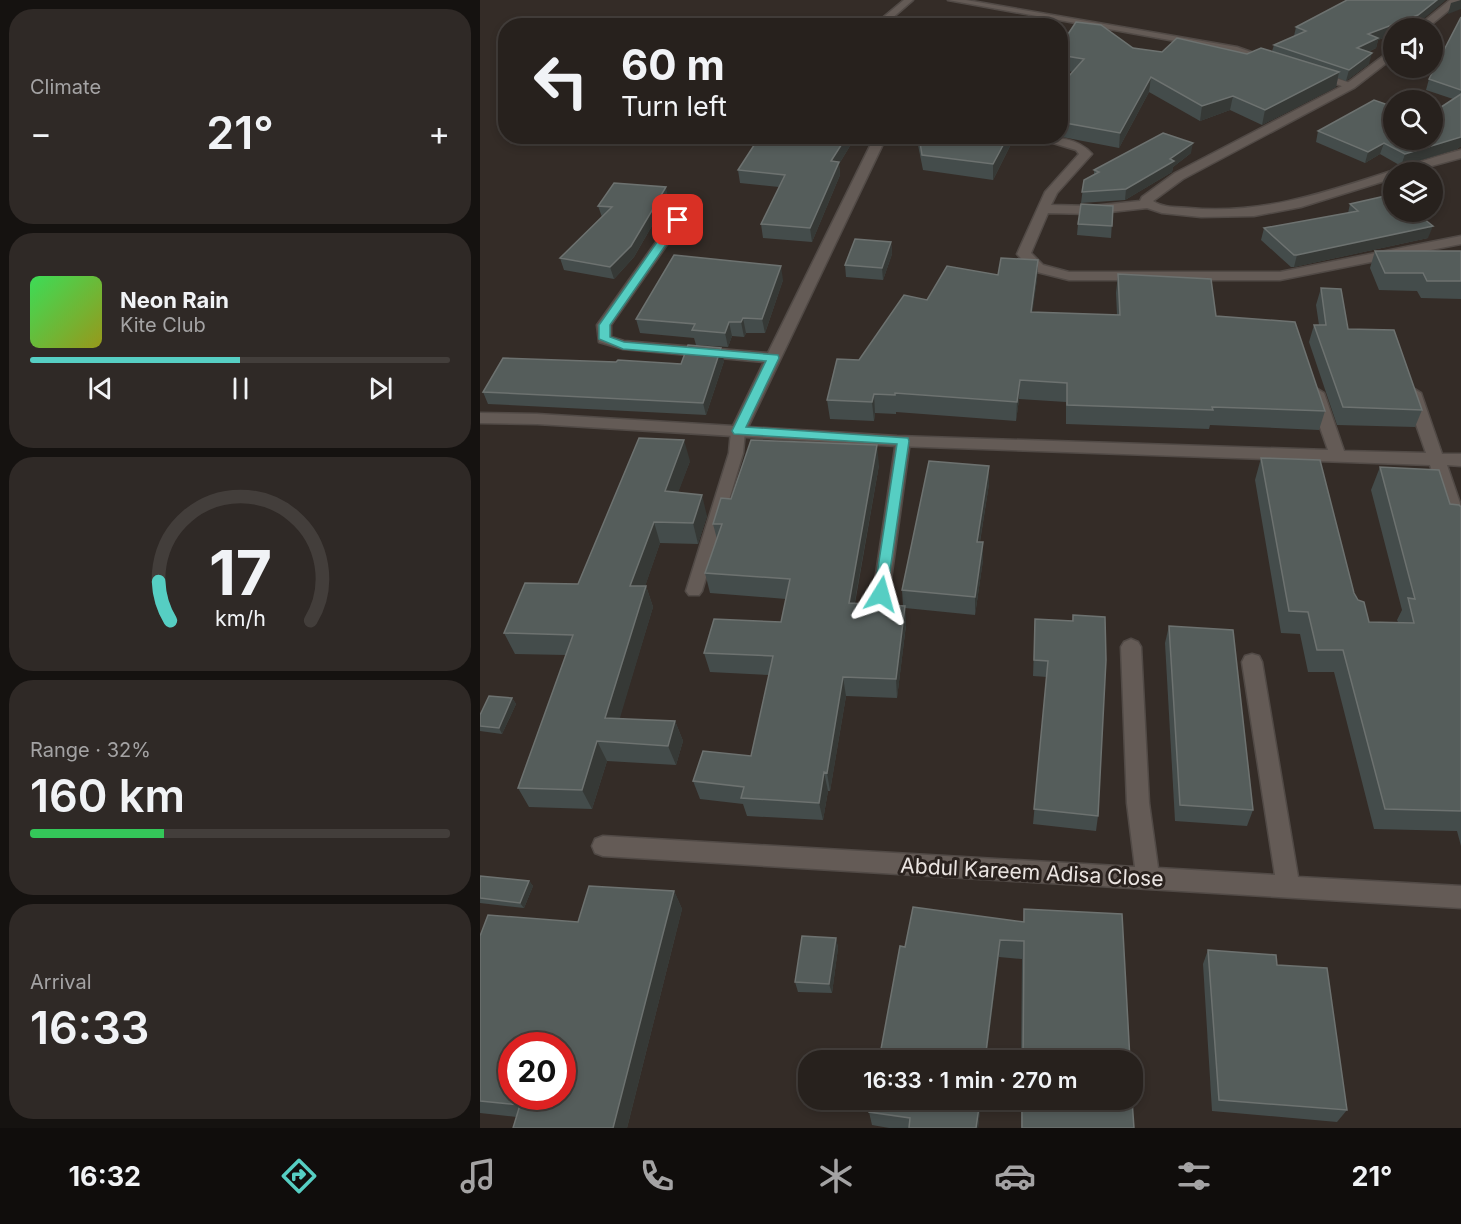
<!DOCTYPE html>
<meta charset="utf-8">
<style>
:root{--surface:#27211d;--page:#2f2926;--text:#f1f3f6;--muted:#a4a3a4;--line:#433e3b;--accent:#56cec3}
body{margin:0;font-family:Inter,sans-serif;background:var(--page);color:var(--text);height:100vh;display:flex;flex-direction:column;font-size:22px;white-space:nowrap}
*{box-sizing:border-box;margin:0}
p{font-size:20px;color:var(--muted)}
.icon{flex:none;width:33px;height:33px;fill:none;stroke:currentColor;stroke-width:2;stroke-linecap:round;stroke-linejoin:round}
.map{position:relative;flex:1;overflow:hidden}
.details{display:flex;flex-direction:column;gap:9px;padding:9px;background:#151210;width:480px}
.details>*{flex:none}
.top-card{position:absolute;left:18px;top:18px;width:570px;height:126px;border-radius:24px;box-shadow:0 3px 9px #0003,0 0 0 2px var(--line);background:#27211d;color:var(--text);overflow:hidden}
.controls{position:absolute;left:903px;top:18px;display:grid;gap:12px}
.controls a{display:grid;place-items:center;width:60px;height:60px;border-radius:50%;background:var(--surface);box-shadow:0 3px 9px #0003,0 0 0 2px var(--line);font-size:30px}
.speed{position:absolute;left:18px;top:1032px;display:flex;gap:12px;font-size:30px;font-weight:700;text-align:center}
.speed>*{display:grid;place-content:center;width:78px;height:78px;border-radius:50%;background:var(--surface);box-shadow:0 3px 9px #0003,0 0 0 2px var(--line);line-height:1}
.speed .limit{border:9px solid #d22;background:#fff;color:#111}
.pin{position:absolute;display:grid;place-items:center;width:51px;height:51px;color:#fff;margin:-26px;border-radius:12px;box-shadow:0 3px 9px #0006}
.me{position:absolute;width:66px;margin:-33px;rotate:8deg;stroke-linejoin:round;filter:drop-shadow(0 0 4px #0008)}
.turn{display:flex;align-items:center;gap:21px;height:126px;padding:0 24px;font-size:27px}
.turn .icon{width:78px;height:78px;stroke-width:2.5}
.turn b{display:block;font-size:42px;line-height:51px}
.big{font-size:45px;font-weight:600;line-height:1.1}
.details .widget{flex:1;display:flex;flex-direction:column;justify-content:center;gap:9px;min-width:0;padding:0 21px;border-radius:24px;background:var(--page)}
.details .dial{align-items:center;gap:0}
.dial svg{height:156px;overflow:visible;fill:none;stroke:var(--line);stroke-width:7;stroke-linecap:round;text-anchor:middle}
.dial text{fill:var(--text);stroke:none}
.song{display:flex;align-items:center;gap:18px}
.cover{width:72px;height:72px;border-radius:9px;background:linear-gradient(135deg,hsl(130 70% 55%),hsl(60 70% 35%))}
.played{height:6px;border-radius:3px;background:linear-gradient(90deg,var(--accent) 50%,var(--line) 50%)}
.keys{display:flex;justify-content:space-around;direction:ltr}
.heat{display:flex;justify-content:space-between;align-items:center;font-size:33px;direction:ltr}
.charge{height:9px;border-radius:4px;background:linear-gradient(90deg,#34c759 32%,var(--line) 0)}
.trip{position:absolute;left:318px;top:1050px;width:345px;height:60px;border-radius:24px;background:var(--surface);box-shadow:0 3px 9px #0003,0 0 0 2px var(--line);font-weight:600;line-height:60px;text-align:center}
.tab-bar{display:flex;height:96px;justify-content:space-around;align-items:center;background:#100d0c;color:var(--muted)}
.tab-bar .icon{width:42px;height:42px}
.tab-bar .current{color:var(--accent)}
.tab-bar b{font-size:27px;color:var(--text)}
main{display:flex;flex:1;min-height:0}
.map>svg:first-child{display:block}
.lines{fill:none;stroke-linecap:round;stroke-linejoin:round}
.lane-casing{stroke:#514a46;stroke-width:3}
.street-casing{stroke:#514a46;stroke-width:3}
.lane{fill:#645b56;fill-rule:evenodd}
.street{fill:#645b56;fill-rule:evenodd}
.wall{fill:#444c4b}
.shaded-wall{fill:#363936}
.building{fill:#555d5b;stroke:#6d7270;stroke-width:1.5;fill-rule:evenodd}
.route{fill:#56cec3;stroke:#38867f;stroke-width:1.5}
.labels{text-anchor:middle;dominant-baseline:central;stroke-width:6;stroke-linejoin:round;paint-order:stroke}
.near-street-label{font-size:21px;fill:#eae4e1;stroke:#2a221e}
</style>
<main>
<section class="details">
<div class="widget"><p>Climate</p>
<div class="heat"><a>−</a><b class="big">21°</b><a>+</a></div>
</div>
<div class="widget">
<div class="song"><i class="cover"></i><div><b>Neon Rain</b><p>Kite Club</p></div></div>
<div class="played"></div>
<div class="keys"><svg class="icon" aria-label="previous" viewBox="0 0 24 24"><path d="M18 5L8 12l10 7zM5 5v14"/></svg><svg class="icon" aria-label="pause" viewBox="0 0 24 24"><path d="M8 5v14M16 5v14"/></svg><svg class="icon" aria-label="next" viewBox="0 0 24 24"><path d="M6 5l10 7-10 7zM19 5v14"/></svg></div>
</div>
<div class="widget dial"><svg viewBox="0 0 100 80">
<path d="M14 69A42 42 0 1 1 86 69"/>
<path d="M14 69A42 42 0 0 1 8 49" stroke="#56cec3"/>
<text x="50" y="56" font-size="32" font-weight="700">17</text>
<text x="50" y="72" font-size="11">km/h</text>
</svg></div>
<div class="widget"><p>Range · 32%</p><b class="big">160 km</b><div class="charge"></div></div>
<div class="widget"><p>Arrival</p><b class="big">16:33</b></div>
</section>
<div class="map">
<svg width="981" height="1128" viewBox="0 0 981 1128">
<rect width="100%" height="100%" fill="#342c27"/>
<g class="lines">
<defs>
<g id="lane">
<polygon points="424,0 433,0 403,26 393,26"/>
<polygon points="468,0 486,0 757,47 791,59 787,62 756,52"/>
<polygon points="839,72 873,84 875,86 870,89 836,77 836,73"/>
<polygon points="258,427 265,431 263,453 222,591 219,595 209,595 206,591 249,453 251,431"/>
<polygon points="423,437 430,441 409,594 406,598 396,598 393,594 416,441"/>
</g>
<g id="street">
<polygon points="970,0 981,0 947,28 936,28"/>
<path d="M914,48V57L874,88L703,179L673,201C683,208 697,207 709,208C807,217 888,174 981,150V158L929,172H914V178L821,207L774,216L721,217L682,213L667,208L612,214L568,213L551,253L563,265L589,272H800L981,236V244L800,280H589L553,271L537,254L565,192L599,154L596,150L550,136C570,136 598,137 612,154L577,193L571,205L612,206L660,201L662,197L695,173L866,84Z"/>
<polygon points="396,142 402,146 268,427 417,436 848,450 828,393 836,388 844,393 864,451 946,453 925,393 933,388 941,393 962,454 981,454 981,466 967,465 981,506 981,536 975,534 972,530 950,465 417,446 57,424 0,423 0,413 57,414 253,426 284,362 143,349 119,342 117,325 206,200 210,199 216,203 131,325 131,337 144,341 288,353 390,146"/>
<polygon points="651,639 658,642 661,647 669,803 678,868 795,875 762,662 765,656 772,654 779,656 782,662 818,877 981,886 981,908 123,856 115,853 112,846 115,839 123,836 655,867 647,803 641,647 644,642"/>
</g>
</defs>
<use href="#lane" class="lane-casing"/>
<use href="#street" class="street-casing"/>
<use href="#lane" class="lane"/>
<use href="#street" class="street"/>
</g>
<g class="wall">
<polygon points="981,17 981,146 977,149 921,166 900,154 885,163 836,142 838,131 914,140 973,99 946,90 949,79"/>
<polygon points="935,26 928,28 914,28 914,34 898,40 896,48 888,52 889,64 866,81 858,78 856,87 782,125 750,110 720,121 669,92 639,148 577,136 580,136 580,86 593,72 580,70 580,46 653,48 682,52 767,54 792,51 794,45 814,36 816,27"/>
<polygon points="376,136 359,164 360,175 332,242 283,238 281,224 299,187 260,183 258,170"/>
<polygon points="438,136 535,136 513,180 443,170 438,145"/>
<polygon points="711,153 693,167 692,172 645,200 601,203 604,180 614,174 614,170"/>
<polygon points="188,198 154,257 134,279 84,270 80,258 122,217 118,206"/>
<polygon points="870,204 948,238 814,267 811,267 781,240 784,228 868,213"/>
<polygon points="633,206 631,238 597,235 598,224"/>
<polygon points="411,242 412,254 403,280 366,277 365,265"/>
<polygon points="895,251 981,251 981,299 941,298 937,291 899,290 890,268"/>
<polygon points="558,260 557,279 552,312 637,315 636,293 638,274 736,316 845,411 839,430 730,425 729,429 586,424 586,402 539,399 536,421 416,412 416,414 395,413 394,421 350,419 347,400 379,360 447,300"/>
<polygon points="303,280 285,333 266,333 264,337 252,336 248,347 216,345 214,338 160,333 156,319"/>
<polygon points="841,288 868,329 942,410 935,427 857,425 829,342 834,325 839,325 836,305"/>
<polygon points="244,361 226,415 8,404 3,392 201,364"/>
<polygon points="781,458 874,593 889,622 918,622 917,620 922,610 891,490 900,467 970,504 981,507 981,846 977,831 894,829 854,672 828,672 820,634 801,633 775,480"/>
<polygon points="210,461 198,492 227,516 218,544 180,543 165,586 166,586 173,607 139,719 195,721 203,741 196,765 127,761 112,809 49,807 38,788 86,655 35,654 24,633 98,584"/>
<polygon points="399,465 375,603 423,606 422,590 509,466 509,484 500,542 503,542 503,560 495,615 425,608 426,625 417,698 366,696 350,791 348,791 343,820 267,816 263,804 220,799 213,781 271,756 289,675 230,672 224,653 301,622 306,599 230,593 225,573 237,539 233,524 251,499"/>
<polygon points="593,615 618,816 616,831 553,824 567,677 553,676 555,619 592,621"/>
<polygon points="689,626 773,810 767,826 695,821 685,643"/>
<polygon points="32,698 36,704 22,734 0,731 0,715"/>
<polygon points="0,876 49,881 53,886 44,908 0,903"/>
<polygon points="194,891 202,909 147,1128 33,1128 37,1117 0,1113 0,936 98,922"/>
<polygon points="544,909 650,1060 541,1060 542,959 519,957 425,947 543,922"/>
<polygon points="356,938 358,948 352,993 318,992 315,982"/>
<polygon points="728,950 797,965 867,1110 857,1122 732,1111 723,964"/>
<polygon points="501,1100 498,1128 409,1128 392,1125 389,1112"/>
<polygon points="541,1100 652,1100 654,1128 541,1128"/>
</g>
<g class="shaded-wall">
<polygon points="957,0 966,0 935,26 928,28 914,28 914,34 898,40 896,48 874,59 877,48 888,34"/>
<polygon points="981,0 981,9 968,14 971,3"/>
<polygon points="892,53 889,64 866,81 869,70"/>
<polygon points="859,72 856,87 782,125 785,110"/>
<polygon points="671,77 669,92 639,148 640,133"/>
<polygon points="753,96 750,110 720,121 722,106"/>
<polygon points="367,136 376,136 359,164 360,175 332,242 330,228 351,161"/>
<polygon points="528,136 535,136 513,180 513,164"/>
<polygon points="981,137 981,146 977,149 921,166 925,154"/>
<polygon points="713,143 711,153 693,167 692,172 645,200 646,189 690,159"/>
<polygon points="904,143 900,154 885,163 888,152"/>
<polygon points="186,187 188,198 154,257 134,279 130,267"/>
<polygon points="953,226 948,238 814,267 817,255"/>
<polygon points="411,242 412,254 403,280 402,268"/>
<polygon points="558,260 557,279 550,331 551,312"/>
<polygon points="301,266 303,280 285,333 282,319"/>
<polygon points="263,318 266,333 264,337 261,322"/>
<polygon points="249,322 252,336 248,347 245,333"/>
<polygon points="241,348 244,361 226,415 223,403"/>
<polygon points="540,380 539,399 536,421 537,402"/>
<polygon points="394,394 395,413 394,421 392,402"/>
<polygon points="204,440 210,461 191,512 185,491"/>
<polygon points="397,445 399,465 371,623 369,603"/>
<polygon points="509,466 509,484 497,559 497,542"/>
<polygon points="222,495 227,516 218,544 213,523"/>
<polygon points="174,522 180,543 158,607 150,586"/>
<polygon points="503,542 503,560 495,615 495,597"/>
<polygon points="166,586 173,607 134,738 125,718"/>
<polygon points="425,606 426,625 417,698 416,679"/>
<polygon points="363,677 366,696 350,791 347,773"/>
<polygon points="32,698 36,704 22,734 19,728"/>
<polygon points="195,721 203,741 196,765 188,746"/>
<polygon points="117,741 127,761 112,809 102,790"/>
<polygon points="344,772 348,791 343,820 339,803"/>
<polygon points="49,881 53,886 44,908 40,903"/>
<polygon points="194,891 202,909 147,1128 133,1128"/>
<polygon points="356,938 358,948 352,993 349,984"/>
<polygon points="520,940 519,957 506,1060 505,1060"/>
<polygon points="500,1100 501,1100 498,1128 496,1128"/>
</g>
<g class="building">
<polygon points="867,0 957,0 938,15 888,34 898,38 877,48 892,53 869,70 794,45 826,31 816,27"/>
<polygon points="981,17 981,90 949,79"/>
<polygon points="596,22 621,25 653,48 682,52 697,38 767,54 781,48 859,72 785,110 753,96 722,106 671,77 640,133 580,122 580,86 604,59 580,55 580,46"/>
<polygon points="981,94 981,137 925,154 904,143 888,152 838,131 894,100 914,107 914,140 952,140 952,113"/>
<polygon points="683,133 713,143 690,159 694,161 646,189 602,192 604,180 619,172 614,170"/>
<polygon points="280,136 367,136 351,161 359,162 330,228 281,224 305,175 258,170"/>
<polygon points="439,136 528,136 513,164 442,155"/>
<polygon points="134,183 186,187 151,246 130,267 80,258 132,207 118,206"/>
<polygon points="914,194 914,212 935,212 953,226 817,255 814,255 784,228 878,211 870,204"/>
<polygon points="601,204 633,206 632,226 598,224"/>
<polygon points="375,239 411,242 402,268 365,265"/>
<polygon points="895,251 981,251 981,281 947,281 943,273 905,273"/>
<polygon points="194,255 301,266 282,319 263,318 261,322 249,322 245,333 212,330 215,324 156,319"/>
<polygon points="521,258 558,260 551,312 640,315 638,274 731,279 736,316 815,322 845,411 732,407 733,410 587,405 587,383 540,380 537,402 415,393 415,395 394,394 392,402 347,400 357,359 379,360 424,295 447,300 467,266 518,275"/>
<polygon points="841,288 861,289 868,329 914,330 942,410 863,407 834,325 846,325"/>
<polygon points="208,345 241,348 223,403 3,392 23,358 136,362 138,360 201,364"/>
<polygon points="159,438 204,440 185,491 222,495 213,523 174,522 150,586 166,586 125,718 195,721 188,746 117,741 102,790 38,788 93,635 24,633 45,583 98,584"/>
<polygon points="271,440 397,445 369,603 425,606 416,679 363,677 347,773 344,772 339,803 261,798 264,787 213,781 223,751 271,756 293,656 224,653 234,619 301,622 310,579 225,573 242,524 233,524 241,498 251,499"/>
<polygon points="781,458 840,460 874,593 878,600 884,602 889,622 934,623 928,598 935,599 900,467 959,470 970,504 979,505 981,507 981,811 905,809 863,650 837,650 828,612 809,611"/>
<polygon points="449,461 509,466 497,542 503,542 495,597 422,590"/>
<polygon points="593,615 625,617 626,660 618,816 554,809 568,661 554,660 555,619 593,621"/>
<polygon points="689,626 753,630 773,810 700,805"/>
<polygon points="9,696 32,698 19,728 0,726 0,715"/>
<polygon points="0,876 49,881 40,903 0,898"/>
<path d="M109,886L194,891L133,1128H33L40,1105L0,1101V936L8,915L98,922ZM32,1046H82V1096H32Z"/>
<polygon points="433,907 544,922 544,909 642,914 650,1060 543,1060 544,941 520,940 505,1060 399,1060 420,946 425,947"/>
<polygon points="322,936 356,938 349,984 315,982"/>
<polygon points="728,950 796,955 797,965 847,968 867,1110 739,1100"/>
<polygon points="391,1100 500,1100 496,1128 429,1128 430,1118 389,1112"/>
<polygon points="542,1100 652,1100 654,1128 542,1128"/>
</g>
<polygon class="route" points="194,218 203,220 130,325 130,337 144,342 298,355 299,358 266,427 428,438 429,441 406,598 401,600 394,594 417,444 254,434 252,431 286,361 143,349 119,339 119,325"/>
<g class="labels">
<g class="near-street-label">
<text transform="translate(552 872) rotate(3)">Abdul Kareem Adisa Close</text>
</g>
</g>
</svg>
<div class="controls">
<a><svg class="icon" aria-label="sound" viewBox="0 0 24 24"><path d="M4 9h4l5-4v14l-5-4H4zM17 9q2 3 0 6"/></svg></a>
<a><svg class="icon" aria-label="search" viewBox="0 0 24 24"><circle cx="10" cy="10" r="6"/><path d="M15 15l6 6"/></svg></a>
<a><svg class="icon" aria-label="layers" viewBox="0 0 24 24"><path d="M12 4l9 5-9 5-9-5zM3 14l9 5 9-5"/></svg></a>
</div>
<div class="speed"><div class="limit">20</div></div>
<div class="pin" style="left:198px;top:220px;background:#d93025"><svg class="icon" aria-label="arrive" viewBox="0 0 24 24"><path d="M6 21V4h12l-3 4 3 4H6"/></svg></div>
<svg class="me" style="left:401px;top:594px" viewBox="-20 -20 40 40"><path d="M0-17L14 15 0 8-14 15z" fill="#56cec3" stroke="#fff" stroke-width="4"/></svg>
<div class="trip">16:33 · 1 min · 270 m</div>
<div class="top-card">
<div class="turn"><svg class="icon" aria-label="left" viewBox="0 0 24 24"><path d="M17 20v-9H6M10 6l-5 5 5 5"/></svg><div><b>60 m</b>Turn left</div></div>
</div>
</div>
</main>
<nav class="tab-bar">
<b>16:32</b>
<svg class="icon current" aria-label="directions" viewBox="0 0 24 24"><path d="M12 3l9 9-9 9-9-9zM9 14v-3h6M13 9l2 2-2 2"/></svg>
<svg class="icon" aria-label="music" viewBox="0 0 24 24"><path d="M9 18V5l10-2v13"/><circle cx="6" cy="18" r="3"/><circle cx="16" cy="16" r="3"/></svg>
<svg class="icon" aria-label="phone" viewBox="0 0 24 24"><path d="M5 4h4l2 5-3 2q2 4 5 5l2-3 5 2v4C11 20 4 13 5 4z"/></svg>
<svg class="icon" aria-label="climate" viewBox="0 0 24 24"><path d="M12 3v18M4 7l16 10M4 17L20 7"/></svg>
<svg class="icon" aria-label="car" viewBox="0 0 24 24"><path d="M5 17H2v-5l4-1 3-4h7l3 4 3 1v5h-3M9 17h6M6 11h13"/><circle cx="7" cy="17" r="2"/><circle cx="17" cy="17" r="2"/></svg>
<svg class="icon" aria-label="filters" viewBox="0 0 24 24"><path d="M4 7h16M4 17h16"/><circle cx="9" cy="7" r="2"/><circle cx="15" cy="17" r="2"/></svg>
<b>21°</b>
</nav>
